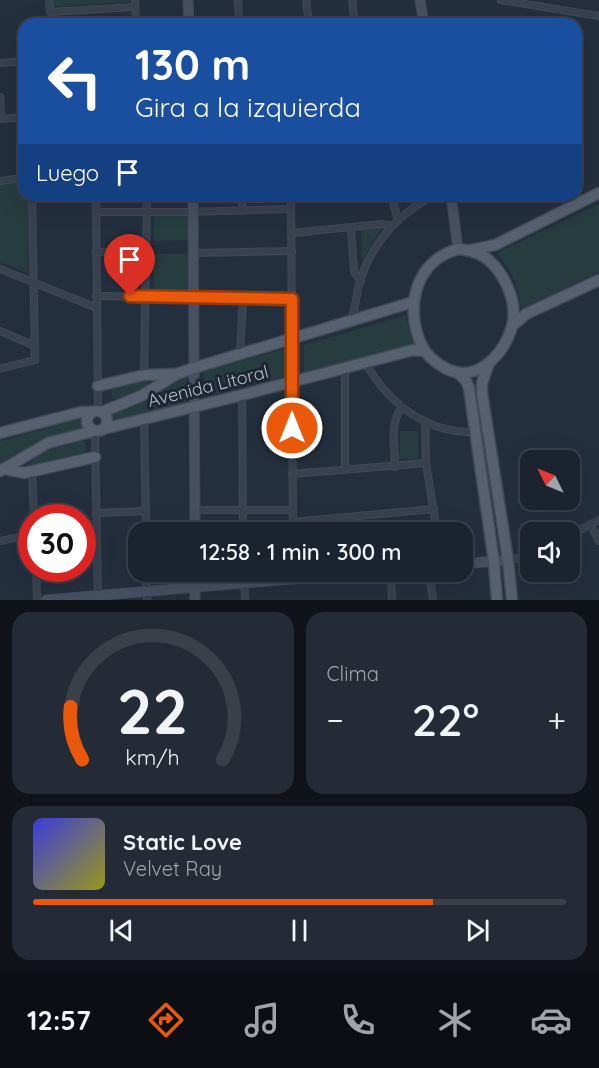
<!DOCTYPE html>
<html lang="es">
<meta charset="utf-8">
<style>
:root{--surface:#1b232e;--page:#242b36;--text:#f1f3f6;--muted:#a0a4aa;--line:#39404a;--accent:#ea580c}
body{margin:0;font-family:Quicksand,sans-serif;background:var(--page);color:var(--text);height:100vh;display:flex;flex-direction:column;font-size:22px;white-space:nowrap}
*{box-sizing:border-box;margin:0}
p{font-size:20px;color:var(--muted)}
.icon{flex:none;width:33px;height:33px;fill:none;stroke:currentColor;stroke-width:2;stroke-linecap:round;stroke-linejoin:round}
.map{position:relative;height:600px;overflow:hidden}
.side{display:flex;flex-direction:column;gap:12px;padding:12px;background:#0f1319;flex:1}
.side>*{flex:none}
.banner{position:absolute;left:18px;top:18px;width:564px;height:183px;border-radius:18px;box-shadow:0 6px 24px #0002,0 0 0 2px var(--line);background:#1a4fa0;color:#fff;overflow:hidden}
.needle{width:39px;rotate:313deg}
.controls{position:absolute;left:520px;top:450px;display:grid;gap:12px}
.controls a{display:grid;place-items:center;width:60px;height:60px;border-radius:12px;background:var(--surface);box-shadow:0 6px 24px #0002,0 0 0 2px var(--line);font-size:30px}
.speed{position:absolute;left:18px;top:504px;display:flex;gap:12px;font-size:30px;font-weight:700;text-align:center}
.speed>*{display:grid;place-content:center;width:78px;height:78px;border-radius:50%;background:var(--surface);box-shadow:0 6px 24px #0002,0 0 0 2px var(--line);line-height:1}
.speed .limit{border:9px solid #d22;background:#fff;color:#111}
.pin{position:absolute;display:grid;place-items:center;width:51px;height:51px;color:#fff;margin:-62px -26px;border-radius:50% 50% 50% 0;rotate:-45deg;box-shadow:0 0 6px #0007}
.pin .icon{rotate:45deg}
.me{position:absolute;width:66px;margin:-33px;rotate:0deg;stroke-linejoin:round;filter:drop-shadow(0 0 4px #0008)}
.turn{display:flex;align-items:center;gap:21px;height:126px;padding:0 18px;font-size:27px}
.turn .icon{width:78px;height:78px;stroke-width:2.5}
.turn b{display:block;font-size:42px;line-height:51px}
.then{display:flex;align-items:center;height:57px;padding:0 18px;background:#0003;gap:12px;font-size:22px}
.big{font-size:45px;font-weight:600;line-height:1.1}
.side .widget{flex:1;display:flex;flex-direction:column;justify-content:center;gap:9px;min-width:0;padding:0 21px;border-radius:18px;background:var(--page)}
.side .dial{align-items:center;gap:0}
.dial svg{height:156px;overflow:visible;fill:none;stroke:var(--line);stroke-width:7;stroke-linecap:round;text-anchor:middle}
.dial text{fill:var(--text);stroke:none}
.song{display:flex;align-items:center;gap:18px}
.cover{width:72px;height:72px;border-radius:9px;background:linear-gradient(135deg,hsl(240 70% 55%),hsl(60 70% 35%))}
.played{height:6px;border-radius:3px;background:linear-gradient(90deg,var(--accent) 75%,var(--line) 75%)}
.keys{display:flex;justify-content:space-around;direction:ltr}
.heat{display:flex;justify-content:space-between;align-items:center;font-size:33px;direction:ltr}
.side .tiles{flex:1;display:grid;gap:12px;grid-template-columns:1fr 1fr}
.widget:last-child{grid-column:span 2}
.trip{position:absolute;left:128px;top:522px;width:345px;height:60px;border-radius:18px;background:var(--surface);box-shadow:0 6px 24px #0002,0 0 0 2px var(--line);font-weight:600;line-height:60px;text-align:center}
.menu{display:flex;height:96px;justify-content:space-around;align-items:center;background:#0b0e12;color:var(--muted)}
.menu .icon{width:42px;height:42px}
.menu .selected{color:var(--accent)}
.menu b{font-size:27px;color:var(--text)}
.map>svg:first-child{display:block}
.green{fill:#263c3f}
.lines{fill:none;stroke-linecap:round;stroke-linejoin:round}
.street-casing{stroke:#414a57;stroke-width:8}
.secondary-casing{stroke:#414a57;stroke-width:11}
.primary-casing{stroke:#414a57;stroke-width:13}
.street{stroke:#38414e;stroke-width:6}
.secondary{stroke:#465061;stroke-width:9}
.primary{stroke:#56606e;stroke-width:10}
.route-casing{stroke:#983908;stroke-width:15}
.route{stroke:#ea580c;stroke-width:10}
.labels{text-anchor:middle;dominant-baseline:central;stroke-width:6;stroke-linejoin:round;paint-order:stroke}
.street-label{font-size:18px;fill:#b4bcc9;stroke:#1d2633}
</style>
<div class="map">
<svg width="599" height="600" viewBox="0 0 599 600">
<rect width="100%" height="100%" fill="#242f3e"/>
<g class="green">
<polygon points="53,0 129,0 130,2 53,7"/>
<polygon points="24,183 24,195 28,195 28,273 0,262 0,185"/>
<path d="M599,204V272L521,309C519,288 511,269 497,253Z"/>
<polygon points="154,215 190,215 190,240 154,241"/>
<polygon points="384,226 371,244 362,263 361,231"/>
<polygon points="153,254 191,254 192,294 154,295"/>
<polygon points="406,315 413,344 304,373 304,345"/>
<polygon points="285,349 285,376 203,397 204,371"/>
<polygon points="187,377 187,402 113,420 112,412 133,407"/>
<polygon points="148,380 149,385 127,395 112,399 112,389"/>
<polygon points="80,419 82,428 44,439 0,463 0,441"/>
<polygon points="400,431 418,431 418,459 399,459"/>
<polygon points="85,440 86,452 27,466 26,464 47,451"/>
</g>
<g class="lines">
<defs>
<g id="street">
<polyline points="49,0 50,12 135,7"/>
<polyline points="135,0 136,24"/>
<polyline points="238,0 239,24"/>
<polyline points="306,0 309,24"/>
<polyline points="352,0 355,24"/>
<polyline points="501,0 599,16"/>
<polyline points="0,63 24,61"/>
<polyline points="0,97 1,119"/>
<polyline points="0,119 24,117"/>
<polyline points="0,181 24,178"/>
<polyline points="96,195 98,410"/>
<polyline points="242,195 242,211"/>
<polyline points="291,195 293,532"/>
<polyline points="391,195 398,220"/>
<polyline points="96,212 188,212 291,209"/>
<polyline points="351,228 354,272 361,281"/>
<polyline points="292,233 382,224 392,226"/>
<polyline points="96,252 147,253"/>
<polyline points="193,253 292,251"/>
<polyline points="0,269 97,308"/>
<polyline points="96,296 292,299"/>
<path d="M351,320C355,310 356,299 358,288C369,246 397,215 434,195"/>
<polyline points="0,331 35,346"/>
<polyline points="240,354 243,298"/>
<path d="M364,363C371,370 375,379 381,386C404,414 438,434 475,432"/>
<polyline points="0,369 35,360 32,195"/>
<polyline points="345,369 345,470"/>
<polyline points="144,375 147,195"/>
<polyline points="242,395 243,532"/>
<polyline points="144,418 146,532"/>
<polyline points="425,421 426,463 437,532"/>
<polyline points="97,431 95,438 98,599"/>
<path d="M395,467C395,449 389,422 402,408"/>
<polyline points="32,471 34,518"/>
<polyline points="292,474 426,463"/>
<polyline points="195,510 292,510"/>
<polyline points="96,513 146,511"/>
<polyline points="293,522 434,509"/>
<polyline points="590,524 599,541"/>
<polyline points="570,535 599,520"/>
<polyline points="0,541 32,534"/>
<polyline points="508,560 531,556"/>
<polyline points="36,568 37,600"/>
<polyline points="146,572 147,600"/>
<polyline points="244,572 245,600"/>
<polyline points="391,572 392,600"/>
<polyline points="429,572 433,600"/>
</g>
<g id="secondary">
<polyline points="188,0 189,24"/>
<polyline points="420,0 424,24"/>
<polyline points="193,195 195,532"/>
<polyline points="451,195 458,249"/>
<polyline points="462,564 508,560"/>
<polyline points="195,572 195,600"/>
<polyline points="46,600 373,572"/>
</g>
<g id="primary">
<path d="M458,249C478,251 489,257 500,273C510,288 517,308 512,326C505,354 476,385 445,368C436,363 427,356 422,346C404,308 415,261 458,249Z"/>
<polyline points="471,250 495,245 599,193"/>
<polyline points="513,325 526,314 599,280"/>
<polyline points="489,363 482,383 482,393 508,560 512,600"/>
<polyline points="458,373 466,381 469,388 494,562 497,600"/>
<polyline points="98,386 144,375 177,374"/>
<circle cx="97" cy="421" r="10"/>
<polyline points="102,412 141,396 177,374 194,368 413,302"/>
<polyline points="103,429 242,395 413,350 425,351"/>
<polyline points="0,433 81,412 92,412"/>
<polyline points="5,469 24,473 95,457"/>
<polyline points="0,471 48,443 94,431"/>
</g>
</defs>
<use href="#street" class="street-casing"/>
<use href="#secondary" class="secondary-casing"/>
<use href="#primary" class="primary-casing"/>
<use href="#street" class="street"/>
<use href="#secondary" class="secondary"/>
<use href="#primary" class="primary"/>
</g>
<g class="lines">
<defs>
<polyline id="route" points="130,296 292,299 292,428"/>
</defs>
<use href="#route" class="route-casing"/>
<use href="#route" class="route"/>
</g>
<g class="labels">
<g class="street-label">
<text transform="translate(208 386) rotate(-14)">Avenida Litoral</text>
</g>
</g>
</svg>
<div class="controls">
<a><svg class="needle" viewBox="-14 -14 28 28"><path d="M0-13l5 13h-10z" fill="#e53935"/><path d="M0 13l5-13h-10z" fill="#a0a4aa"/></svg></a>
<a><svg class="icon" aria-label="sound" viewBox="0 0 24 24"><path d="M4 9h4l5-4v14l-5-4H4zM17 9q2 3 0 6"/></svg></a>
</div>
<div class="speed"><div class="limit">30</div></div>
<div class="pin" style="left:130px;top:296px;background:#d93025"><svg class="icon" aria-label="arrive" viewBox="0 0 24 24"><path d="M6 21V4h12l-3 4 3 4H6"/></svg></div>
<svg class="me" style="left:292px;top:428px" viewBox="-20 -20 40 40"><circle r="17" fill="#ea580c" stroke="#fff" stroke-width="3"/><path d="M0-11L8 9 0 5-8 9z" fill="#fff"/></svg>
<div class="trip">12:58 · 1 min · 300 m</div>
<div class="banner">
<div class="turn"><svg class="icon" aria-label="left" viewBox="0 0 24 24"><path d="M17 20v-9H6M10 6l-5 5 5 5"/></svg><div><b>130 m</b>Gira a la izquierda</div></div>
<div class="then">Luego<svg class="icon" aria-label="arrive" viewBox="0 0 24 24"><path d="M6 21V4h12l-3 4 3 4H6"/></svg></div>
</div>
</div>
<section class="side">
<div class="tiles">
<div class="widget dial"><svg viewBox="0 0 100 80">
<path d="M14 69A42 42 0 1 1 86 69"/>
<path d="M14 69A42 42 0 0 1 8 42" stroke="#ea580c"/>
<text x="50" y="56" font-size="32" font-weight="700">22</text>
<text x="50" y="72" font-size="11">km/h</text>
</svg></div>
<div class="widget"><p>Clima</p>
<div class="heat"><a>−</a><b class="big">22°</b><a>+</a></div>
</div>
<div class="widget">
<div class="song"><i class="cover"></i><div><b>Static Love</b><p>Velvet Ray</p></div></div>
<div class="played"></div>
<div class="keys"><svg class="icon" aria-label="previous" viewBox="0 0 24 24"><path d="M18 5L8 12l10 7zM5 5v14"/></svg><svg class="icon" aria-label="pause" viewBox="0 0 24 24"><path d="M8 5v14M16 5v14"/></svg><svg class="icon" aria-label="next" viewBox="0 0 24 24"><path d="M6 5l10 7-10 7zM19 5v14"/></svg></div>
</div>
</div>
</section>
<nav class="menu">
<b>12:57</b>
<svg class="icon selected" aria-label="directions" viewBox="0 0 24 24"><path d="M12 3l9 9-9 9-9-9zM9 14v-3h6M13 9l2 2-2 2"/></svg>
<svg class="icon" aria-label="music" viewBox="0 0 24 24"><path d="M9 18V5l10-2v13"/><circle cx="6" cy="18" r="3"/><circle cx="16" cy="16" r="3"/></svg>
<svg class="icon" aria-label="phone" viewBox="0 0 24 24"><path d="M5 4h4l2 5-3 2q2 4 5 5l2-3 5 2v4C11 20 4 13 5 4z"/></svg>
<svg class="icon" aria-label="climate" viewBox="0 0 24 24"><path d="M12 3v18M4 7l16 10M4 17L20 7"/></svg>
<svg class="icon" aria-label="car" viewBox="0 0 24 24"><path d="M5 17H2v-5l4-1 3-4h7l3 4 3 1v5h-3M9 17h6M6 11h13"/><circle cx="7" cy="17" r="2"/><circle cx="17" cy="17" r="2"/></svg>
</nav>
